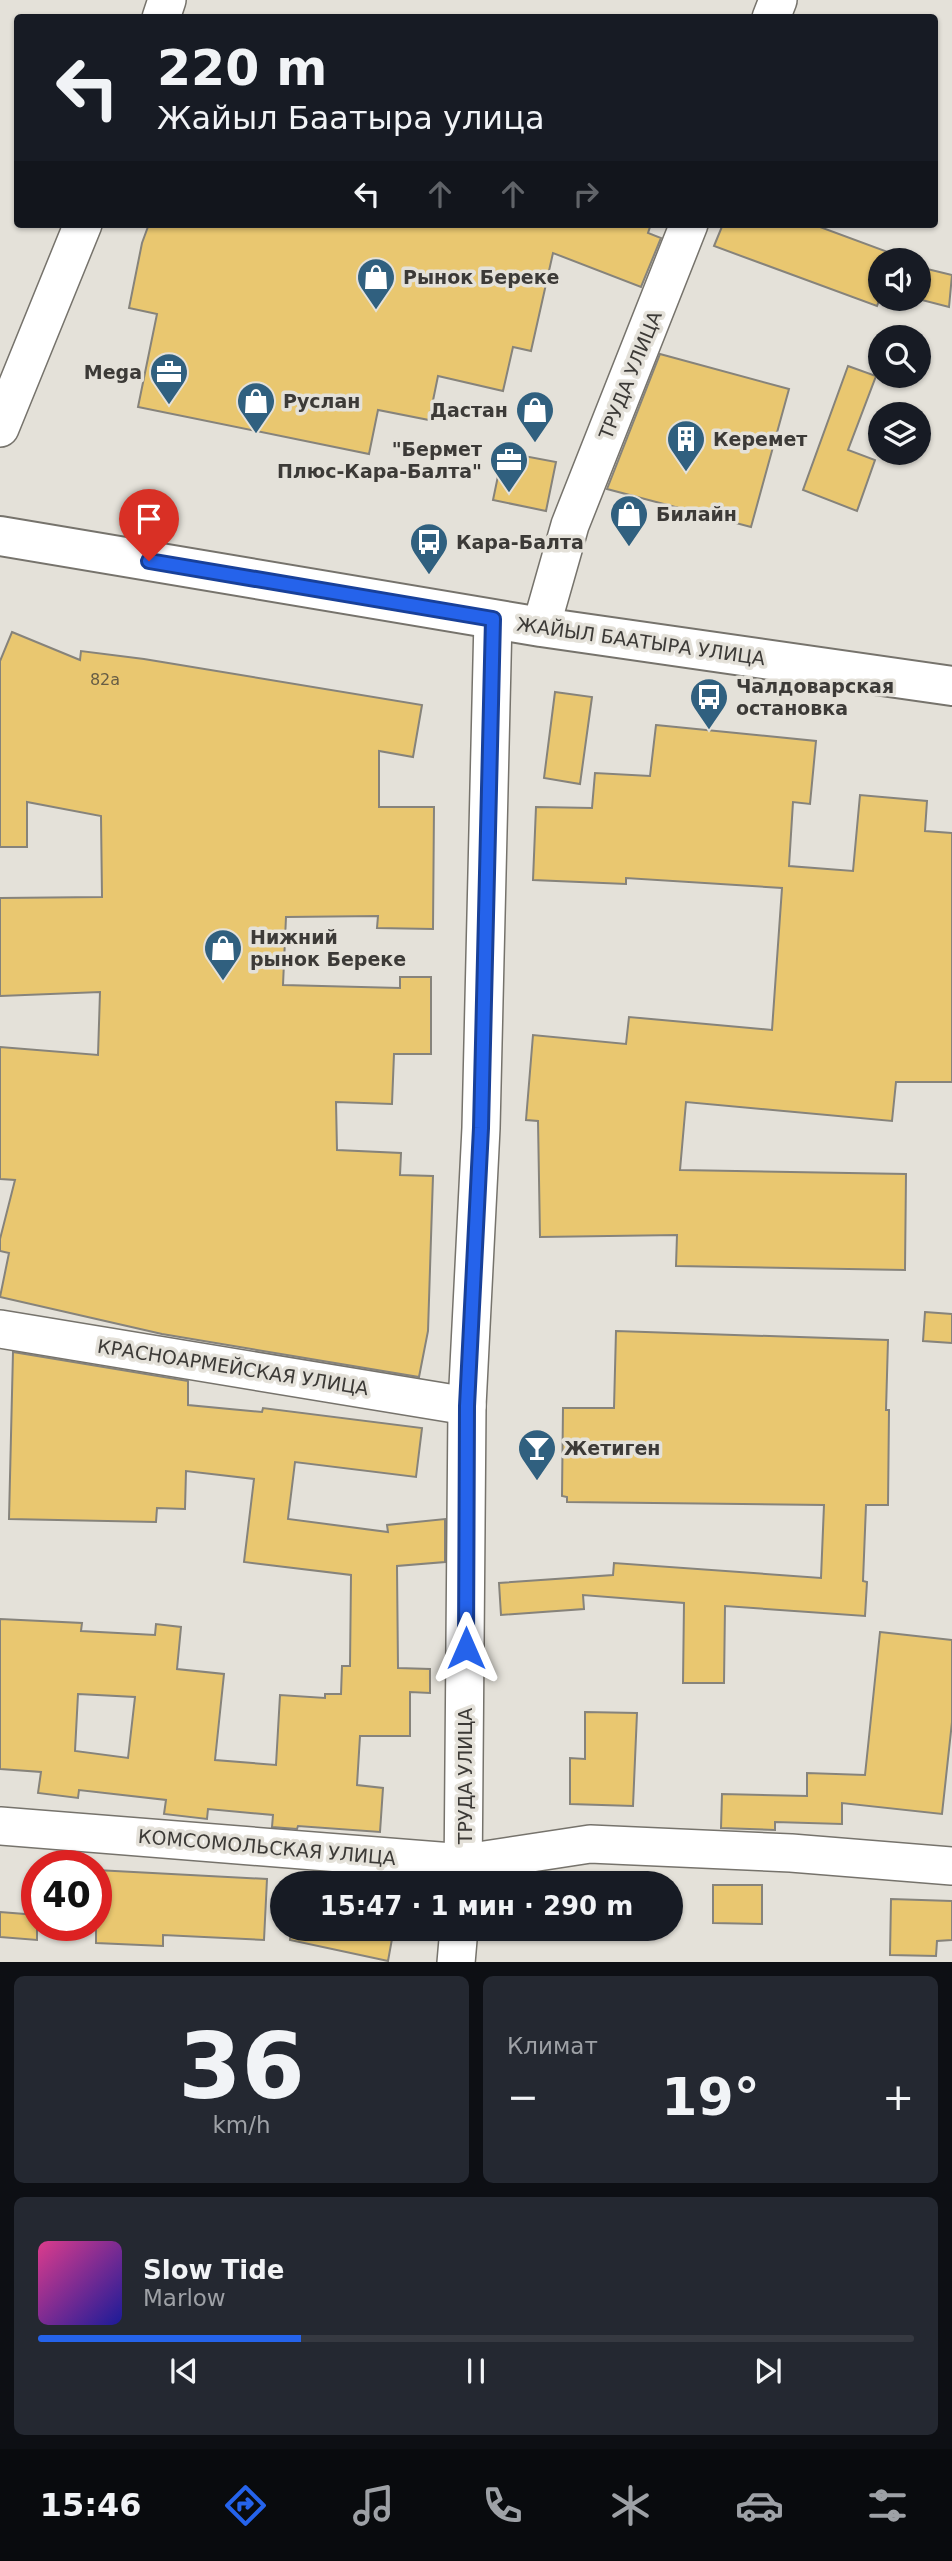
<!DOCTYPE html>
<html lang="ru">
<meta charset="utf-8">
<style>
:root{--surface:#171b24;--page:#242831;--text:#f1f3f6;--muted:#9ea1a6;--line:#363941;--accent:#2563eb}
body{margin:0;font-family:"DejaVu Sans",sans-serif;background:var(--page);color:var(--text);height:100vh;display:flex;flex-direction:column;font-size:26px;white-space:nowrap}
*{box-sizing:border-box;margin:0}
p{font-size:23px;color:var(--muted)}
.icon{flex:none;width:38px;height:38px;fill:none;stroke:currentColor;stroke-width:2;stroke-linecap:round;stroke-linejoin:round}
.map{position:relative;height:1962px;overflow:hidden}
.details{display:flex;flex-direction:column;gap:14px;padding:14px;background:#0d0f14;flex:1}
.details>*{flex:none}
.top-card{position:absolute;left:14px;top:14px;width:924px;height:214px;border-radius:7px;box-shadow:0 2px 5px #0004;background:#171b24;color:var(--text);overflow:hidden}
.controls{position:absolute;left:868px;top:248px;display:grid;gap:14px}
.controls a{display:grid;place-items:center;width:63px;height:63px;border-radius:50%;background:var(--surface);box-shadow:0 2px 5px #0004;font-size:35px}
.speed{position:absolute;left:21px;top:1850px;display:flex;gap:14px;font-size:35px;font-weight:700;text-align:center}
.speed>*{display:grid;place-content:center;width:91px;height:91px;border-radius:50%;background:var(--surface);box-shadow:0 2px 5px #0004;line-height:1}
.speed .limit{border:10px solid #d22;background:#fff;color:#111}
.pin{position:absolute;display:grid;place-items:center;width:60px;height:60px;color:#fff;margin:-72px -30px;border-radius:50% 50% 50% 0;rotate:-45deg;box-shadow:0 0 7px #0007}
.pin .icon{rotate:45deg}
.me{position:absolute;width:77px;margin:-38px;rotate:0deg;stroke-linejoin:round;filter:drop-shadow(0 0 5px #0008)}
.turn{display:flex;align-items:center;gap:24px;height:147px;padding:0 28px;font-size:32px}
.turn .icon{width:91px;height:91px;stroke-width:2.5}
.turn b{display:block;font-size:49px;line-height:60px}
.lanes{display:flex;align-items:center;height:66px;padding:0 28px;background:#0003;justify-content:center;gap:35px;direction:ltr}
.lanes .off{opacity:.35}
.big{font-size:52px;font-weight:600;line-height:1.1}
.details .tile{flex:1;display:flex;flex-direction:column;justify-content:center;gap:10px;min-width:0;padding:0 24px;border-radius:10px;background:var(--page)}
.details .dial{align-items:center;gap:0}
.dial b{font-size:91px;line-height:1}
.song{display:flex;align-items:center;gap:21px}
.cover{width:84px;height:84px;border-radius:10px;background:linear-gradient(135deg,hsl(330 70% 55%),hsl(240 70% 35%))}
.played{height:7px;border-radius:4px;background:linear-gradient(90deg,var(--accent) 30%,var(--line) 30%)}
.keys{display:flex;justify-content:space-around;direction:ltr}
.heat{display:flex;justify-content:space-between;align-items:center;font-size:38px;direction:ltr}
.details .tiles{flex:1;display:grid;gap:14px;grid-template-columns:1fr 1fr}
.tile:last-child{grid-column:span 2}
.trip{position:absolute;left:270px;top:1871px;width:413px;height:70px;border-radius:35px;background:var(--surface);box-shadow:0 2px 5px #0004;font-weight:600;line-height:70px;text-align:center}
.menu{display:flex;height:112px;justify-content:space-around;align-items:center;background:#090b0e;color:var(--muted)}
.menu .icon{width:49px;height:49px}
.menu .active{color:var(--accent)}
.menu b{font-size:32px;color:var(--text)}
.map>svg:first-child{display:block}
.building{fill:#e9c770;stroke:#86837b;stroke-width:2;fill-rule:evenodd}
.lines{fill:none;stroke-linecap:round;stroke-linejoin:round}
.minor-casing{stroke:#76736c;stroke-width:40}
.highway-casing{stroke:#76736c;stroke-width:42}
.minor{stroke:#fff;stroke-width:37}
.highway{stroke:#fff;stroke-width:38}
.route-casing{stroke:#184099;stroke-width:18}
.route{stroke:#2563eb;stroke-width:12}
.labels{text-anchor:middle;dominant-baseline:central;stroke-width:7;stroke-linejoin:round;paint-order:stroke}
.number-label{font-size:16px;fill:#675d45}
.poi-label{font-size:19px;font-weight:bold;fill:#3c3a37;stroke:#e4e1d9;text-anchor:start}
.street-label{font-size:19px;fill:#3c3a37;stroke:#e4e1d9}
</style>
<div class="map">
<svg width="952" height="1963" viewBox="0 0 952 1963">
<rect width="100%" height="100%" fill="#e4e1d9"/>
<g class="building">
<polygon points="149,224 651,224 648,233 661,238 641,287 553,253 531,351 513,347 503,391 438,376 429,420 378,410 369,454 138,407 157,314 129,308 142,243"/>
<polygon points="723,224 812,224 896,255 894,261 880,261 880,298 877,306 714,246"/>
<polygon points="919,267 952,275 949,307 918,299"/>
<polygon points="660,354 789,389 751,527 607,489"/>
<polygon points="848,366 876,376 848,450 875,460 857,511 803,490"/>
<polygon points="503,452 556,462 546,511 493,500"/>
<polygon points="12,632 80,660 81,651 144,659 422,705 413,757 379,751 379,807 434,807 433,929 377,928 378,916 286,917 283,985 400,988 400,977 431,977 431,1054 394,1054 392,1104 336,1102 337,1150 401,1153 400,1175 433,1176 428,1331 419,1377 162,1334 0,1297 9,1253 0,1251 0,1239 15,1180 0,1179 0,1047 98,1055 100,992 0,996 0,898 102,897 101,816 27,802 27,847 0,847 0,661"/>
<polygon points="555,692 592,697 580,784 544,778"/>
<polygon points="656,725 816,741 810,804 793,802 789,866 853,871 860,795 927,801 925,831 952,833 952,1082 896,1082 892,1121 686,1102 680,1170 906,1174 905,1270 676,1266 677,1235 540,1237 538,1121 526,1120 533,1035 626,1044 629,1017 772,1030 782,888 626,878 626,884 533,880 536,807 592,808 595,773 650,776"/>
<polygon points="925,1312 952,1314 952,1343 923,1341"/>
<polygon points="616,1331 888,1340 886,1410 889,1410 888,1505 866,1505 863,1581 867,1582 865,1616 725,1606 724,1683 683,1683 684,1603 583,1595 584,1609 501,1615 499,1583 613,1575 614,1563 821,1578 824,1505 567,1502 567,1497 562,1496 563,1408 614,1408"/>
<path d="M13,1352L188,1381V1405L262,1412L263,1408L422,1428L416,1477L295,1462L288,1519L388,1532L387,1525L445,1519V1562L397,1566L398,1668L430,1669V1693L410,1692V1736H360L357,1785L383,1788L380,1832L298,1826L297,1829L272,1827L273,1815L208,1809L207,1819L164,1814L166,1800L79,1790L78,1798L38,1793L41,1772L0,1769V1619L82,1623L81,1631L155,1635L156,1624L181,1627L177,1669L224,1674L215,1760L276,1765L280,1695L325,1698V1694H341L342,1666H350L351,1575L244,1562L254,1479L186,1471L185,1509L157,1508L156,1522L9,1519ZM78,1694L135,1697L128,1758L75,1751Z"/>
<polygon points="880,1632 952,1640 952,1722 942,1814 842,1803 842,1824 775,1822 775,1830 721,1828 722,1794 807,1796 807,1773 865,1775"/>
<polygon points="585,1712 637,1713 633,1806 570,1804 570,1758 585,1759"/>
<polygon points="96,1870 267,1879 264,1940 163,1935 163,1946 96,1943"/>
<polygon points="713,1885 762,1885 762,1924 713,1923"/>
<polygon points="891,1899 952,1901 952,1940 937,1941 936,1956 890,1955"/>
<polygon points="0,1912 37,1915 37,1940 0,1937"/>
<polygon points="291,1928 394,1928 388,1961 290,1940"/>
</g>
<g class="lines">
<defs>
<g id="minor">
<polyline points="161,18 167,0"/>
<polyline points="771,18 778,0"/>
<polyline points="0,428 83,224"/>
<polyline points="541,627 570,525 689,224"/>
<polyline points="0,1329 467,1406"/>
<polyline points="0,1826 465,1863 590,1844 791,1853 952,1866"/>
<polyline points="463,1883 467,1406 481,1128 493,619"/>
<polyline points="456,1963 459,1928"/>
</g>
<polyline id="highway" points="0,536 541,627 952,686"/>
</defs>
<use href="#minor" class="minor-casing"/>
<use href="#highway" class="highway-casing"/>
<use href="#minor" class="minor"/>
<use href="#highway" class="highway"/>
</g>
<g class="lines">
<defs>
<polyline id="route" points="149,561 493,619 481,1128 467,1406 466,1648"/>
</defs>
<use href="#route" class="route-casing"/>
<use href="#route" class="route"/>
</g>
<defs>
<symbol id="shop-pin" viewBox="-11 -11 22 30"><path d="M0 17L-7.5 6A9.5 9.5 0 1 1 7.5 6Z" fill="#30607f" stroke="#e4e1d9"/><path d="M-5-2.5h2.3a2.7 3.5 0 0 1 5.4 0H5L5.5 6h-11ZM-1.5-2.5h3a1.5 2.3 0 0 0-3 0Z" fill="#fff"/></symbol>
<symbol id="office-pin" viewBox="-11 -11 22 30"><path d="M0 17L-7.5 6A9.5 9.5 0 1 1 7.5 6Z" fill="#30607f" stroke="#e4e1d9"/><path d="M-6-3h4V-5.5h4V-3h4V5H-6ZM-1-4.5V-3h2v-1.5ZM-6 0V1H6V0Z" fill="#fff"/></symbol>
<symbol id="building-pin" viewBox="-11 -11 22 30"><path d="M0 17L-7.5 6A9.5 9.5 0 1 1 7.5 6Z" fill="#30607f" stroke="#e4e1d9"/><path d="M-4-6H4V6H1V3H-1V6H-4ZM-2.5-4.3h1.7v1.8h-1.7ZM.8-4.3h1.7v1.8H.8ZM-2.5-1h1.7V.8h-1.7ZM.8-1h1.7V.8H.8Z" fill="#fff"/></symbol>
<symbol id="bus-pin" viewBox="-11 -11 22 30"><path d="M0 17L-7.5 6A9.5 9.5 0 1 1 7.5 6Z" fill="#30607f" stroke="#e4e1d9"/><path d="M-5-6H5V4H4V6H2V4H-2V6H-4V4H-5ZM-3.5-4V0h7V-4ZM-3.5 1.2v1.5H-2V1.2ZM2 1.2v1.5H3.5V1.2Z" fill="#fff"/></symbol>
<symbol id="bar-pin" viewBox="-11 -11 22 30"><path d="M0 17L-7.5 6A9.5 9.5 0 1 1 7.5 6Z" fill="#30607f" stroke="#e4e1d9"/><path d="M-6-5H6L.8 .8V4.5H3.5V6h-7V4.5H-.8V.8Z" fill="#fff"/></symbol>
</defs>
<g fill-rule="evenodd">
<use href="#shop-pin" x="354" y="255" width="44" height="60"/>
<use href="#office-pin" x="147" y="350" width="44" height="60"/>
<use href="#shop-pin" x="234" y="379" width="44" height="60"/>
<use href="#shop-pin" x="513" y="388" width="44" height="60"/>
<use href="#building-pin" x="664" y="417" width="44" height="60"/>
<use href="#office-pin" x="487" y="438" width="44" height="60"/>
<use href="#shop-pin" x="607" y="492" width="44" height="60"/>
<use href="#bus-pin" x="407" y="520" width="44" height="60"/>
<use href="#bus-pin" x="687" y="675" width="44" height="60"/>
<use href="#shop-pin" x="201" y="926" width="44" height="60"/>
<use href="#bar-pin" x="515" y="1426" width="44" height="60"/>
</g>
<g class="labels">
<g class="number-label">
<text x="105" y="679">82а</text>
</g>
<g class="poi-label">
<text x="403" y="277">Рынок Береке</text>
<text x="142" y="372" text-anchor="end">Mega</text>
<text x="283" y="401">Руслан</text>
<text x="508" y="410" text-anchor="end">Дастан</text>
<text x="713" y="439">Керемет</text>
<text x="482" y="449" text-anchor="end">"Бермет<tspan x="482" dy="22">Плюс-Кара-Балта"</tspan></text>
<text x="656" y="514">Билайн</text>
<text x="456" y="542">Кара-Балта</text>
<text x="736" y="686">Чалдоварская<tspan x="736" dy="22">остановка</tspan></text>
<text x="250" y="937">Нижний<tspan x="250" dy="22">рынок Береке</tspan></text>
<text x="564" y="1448">Жетиген</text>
</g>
<g class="street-label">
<text transform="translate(630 375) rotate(-68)">ТРУДА УЛИЦА</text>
<text transform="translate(641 641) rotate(8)">ЖАЙЫЛ БААТЫРА УЛИЦА</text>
<text transform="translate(233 1367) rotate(9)">КРАСНОАРМЕЙСКАЯ УЛИЦА</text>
<text transform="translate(465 1776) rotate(-90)">ТРУДА УЛИЦА</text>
<text transform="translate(267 1847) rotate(5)">КОМСОМОЛЬСКАЯ УЛИЦА</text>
</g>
</g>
</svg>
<div class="controls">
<a><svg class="icon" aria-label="sound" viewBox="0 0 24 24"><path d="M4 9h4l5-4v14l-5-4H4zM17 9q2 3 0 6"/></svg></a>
<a><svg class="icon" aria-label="search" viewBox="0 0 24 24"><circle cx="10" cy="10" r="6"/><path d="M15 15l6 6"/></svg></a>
<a><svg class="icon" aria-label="layers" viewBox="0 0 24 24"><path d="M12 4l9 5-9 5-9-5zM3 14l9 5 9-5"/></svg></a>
</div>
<div class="speed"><div class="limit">40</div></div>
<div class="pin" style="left:149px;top:561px;background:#d93025"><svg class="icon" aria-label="arrive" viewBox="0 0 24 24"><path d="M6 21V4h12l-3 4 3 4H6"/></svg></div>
<svg class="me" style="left:466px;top:1648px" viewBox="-20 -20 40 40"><path d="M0-17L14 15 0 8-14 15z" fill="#2563eb" stroke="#fff" stroke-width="4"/></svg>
<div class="trip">15:47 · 1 мин · 290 m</div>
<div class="top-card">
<div class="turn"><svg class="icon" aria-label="left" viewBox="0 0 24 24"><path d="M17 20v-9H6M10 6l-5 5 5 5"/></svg><div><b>220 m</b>Жайыл Баатыра улица</div></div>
<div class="lanes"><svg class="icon" aria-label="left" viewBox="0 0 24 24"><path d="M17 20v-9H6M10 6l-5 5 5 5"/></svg><svg class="icon off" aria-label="ahead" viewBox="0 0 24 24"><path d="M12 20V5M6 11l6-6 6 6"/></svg><svg class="icon off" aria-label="ahead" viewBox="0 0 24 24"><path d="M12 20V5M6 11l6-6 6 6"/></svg><svg class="icon off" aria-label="right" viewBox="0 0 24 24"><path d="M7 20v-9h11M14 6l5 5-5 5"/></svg></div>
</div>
</div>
<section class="details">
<div class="tiles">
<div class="tile dial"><b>36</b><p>km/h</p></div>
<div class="tile"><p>Климат</p>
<div class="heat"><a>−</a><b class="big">19°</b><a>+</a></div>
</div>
<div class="tile">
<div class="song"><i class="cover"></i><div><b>Slow Tide</b><p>Marlow</p></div></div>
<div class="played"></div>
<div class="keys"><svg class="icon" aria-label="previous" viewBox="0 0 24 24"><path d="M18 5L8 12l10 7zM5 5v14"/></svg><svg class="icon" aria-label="pause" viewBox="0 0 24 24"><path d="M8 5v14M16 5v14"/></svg><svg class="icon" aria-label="next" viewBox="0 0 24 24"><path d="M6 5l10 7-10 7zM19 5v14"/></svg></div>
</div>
</div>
</section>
<nav class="menu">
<b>15:46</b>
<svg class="icon active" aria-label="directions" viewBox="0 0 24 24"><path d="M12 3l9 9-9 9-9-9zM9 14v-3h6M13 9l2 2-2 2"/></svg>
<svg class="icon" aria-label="music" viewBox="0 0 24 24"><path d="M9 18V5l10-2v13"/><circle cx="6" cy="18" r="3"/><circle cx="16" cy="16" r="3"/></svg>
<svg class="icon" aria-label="phone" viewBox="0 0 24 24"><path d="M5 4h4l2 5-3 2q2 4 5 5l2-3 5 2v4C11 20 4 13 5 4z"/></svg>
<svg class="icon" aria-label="climate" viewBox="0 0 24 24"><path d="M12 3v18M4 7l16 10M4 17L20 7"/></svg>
<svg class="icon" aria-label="car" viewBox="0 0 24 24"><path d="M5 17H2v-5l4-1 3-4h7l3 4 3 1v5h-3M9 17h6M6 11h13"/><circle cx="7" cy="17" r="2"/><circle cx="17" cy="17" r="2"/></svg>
<svg class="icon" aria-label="filters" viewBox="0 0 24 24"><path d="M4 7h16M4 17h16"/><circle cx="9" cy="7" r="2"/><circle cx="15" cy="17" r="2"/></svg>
</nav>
